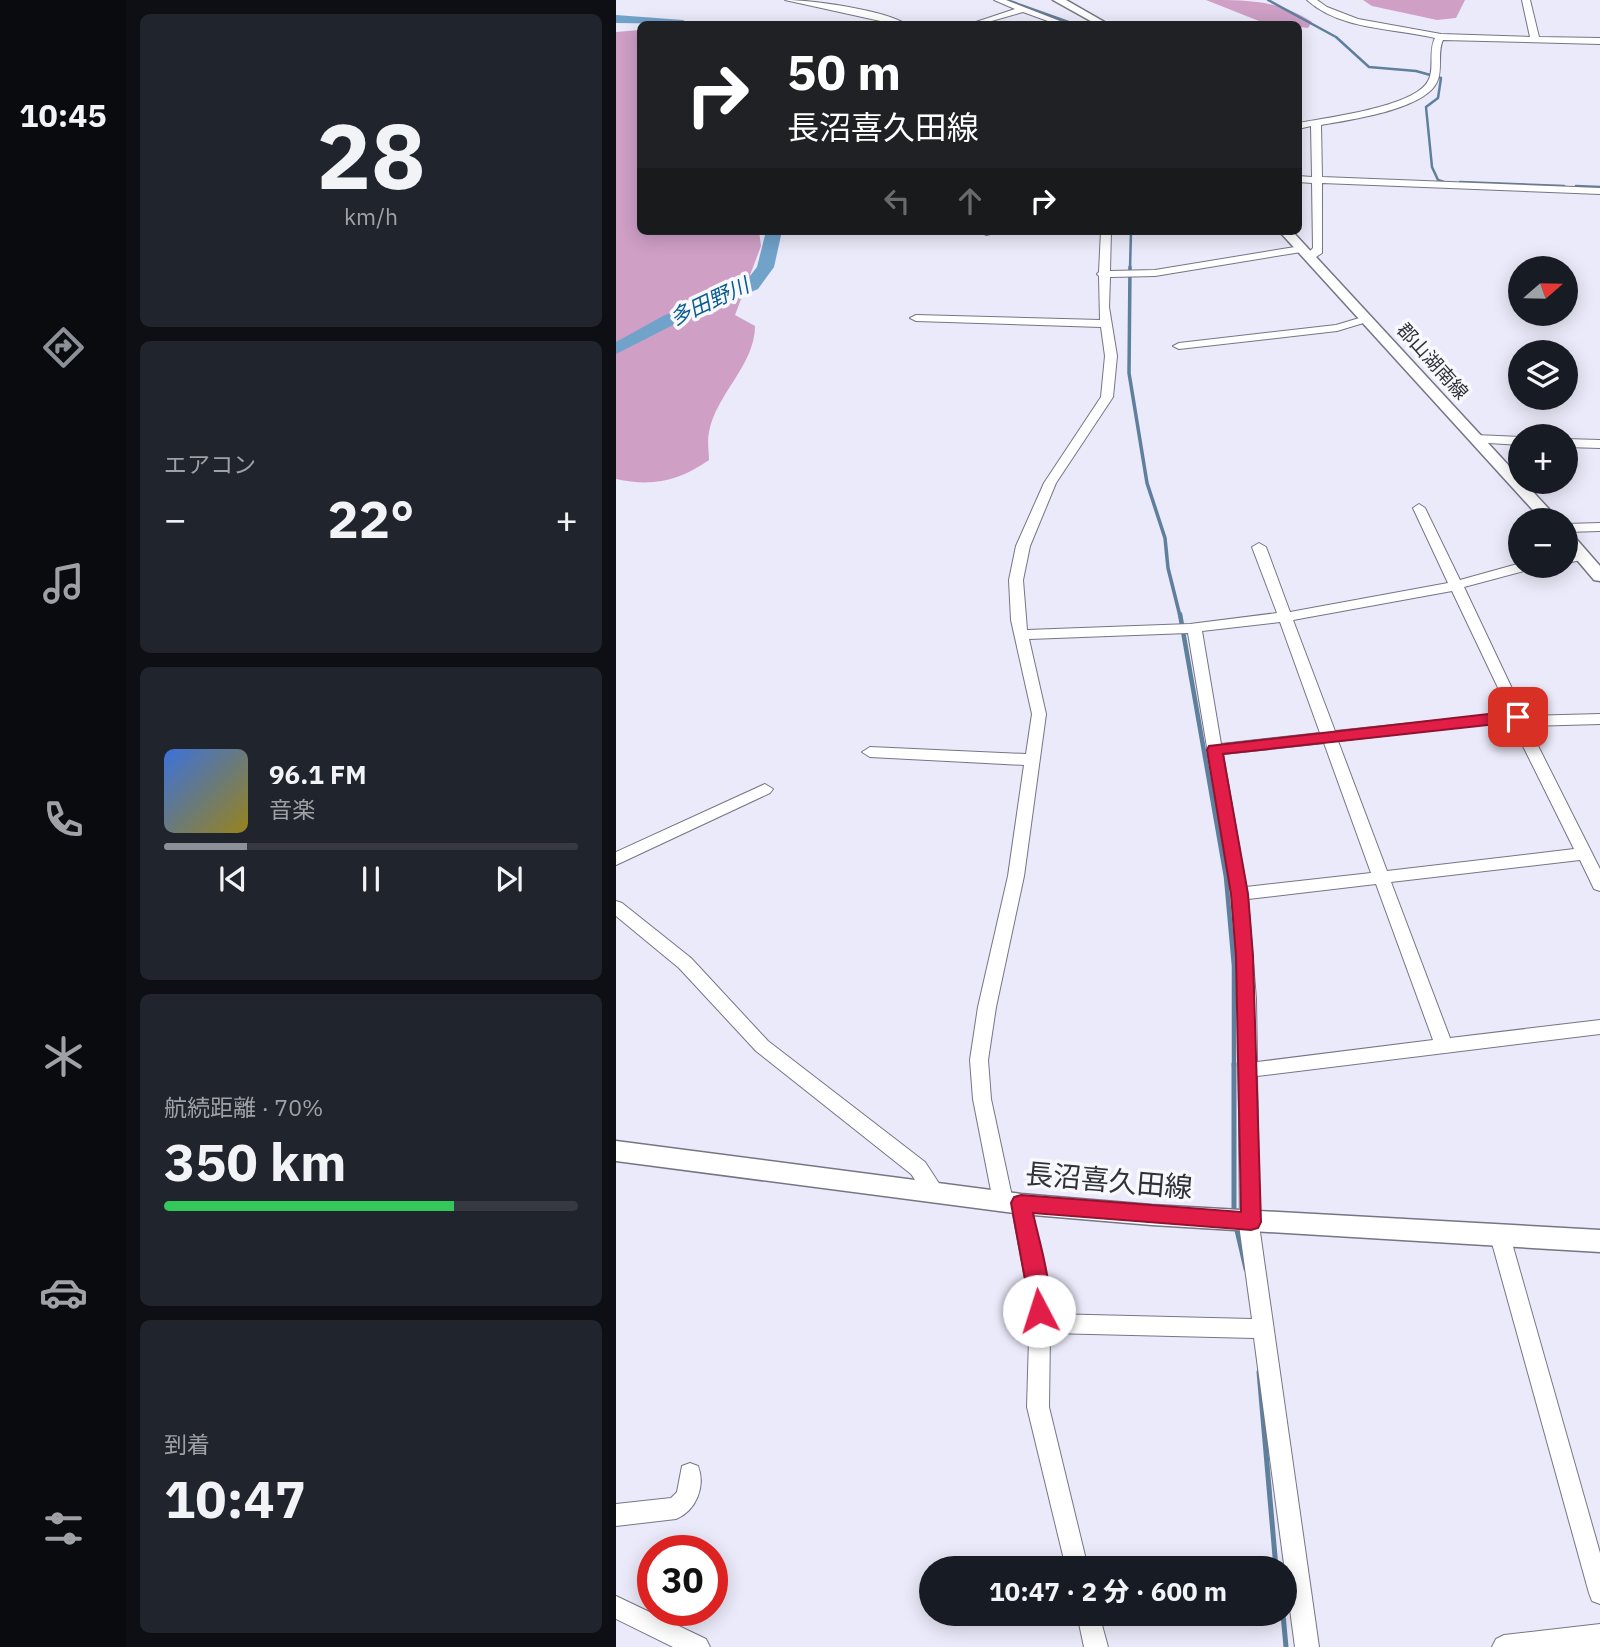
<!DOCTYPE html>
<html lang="ja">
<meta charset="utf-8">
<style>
:root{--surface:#171b24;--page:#20242c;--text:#f1f3f6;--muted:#9ea1a6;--line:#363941;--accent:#8c9099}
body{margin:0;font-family:"IBM Plex Sans","Noto Sans JP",sans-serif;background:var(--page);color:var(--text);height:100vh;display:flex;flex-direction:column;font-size:26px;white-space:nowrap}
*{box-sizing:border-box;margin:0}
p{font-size:23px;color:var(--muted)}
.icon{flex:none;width:38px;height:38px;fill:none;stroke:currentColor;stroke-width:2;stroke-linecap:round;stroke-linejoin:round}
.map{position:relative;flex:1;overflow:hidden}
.side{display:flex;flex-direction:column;gap:14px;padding:14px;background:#0d0f14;width:490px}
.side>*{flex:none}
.banner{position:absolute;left:21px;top:21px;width:665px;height:214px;border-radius:10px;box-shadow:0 4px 18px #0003;background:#202124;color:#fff;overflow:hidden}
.needle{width:46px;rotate:70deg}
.tools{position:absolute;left:892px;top:256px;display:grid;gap:14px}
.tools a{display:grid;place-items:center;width:70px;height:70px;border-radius:50%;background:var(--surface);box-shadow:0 4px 18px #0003;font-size:35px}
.speed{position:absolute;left:21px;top:1535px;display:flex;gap:14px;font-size:35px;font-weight:700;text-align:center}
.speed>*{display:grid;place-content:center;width:91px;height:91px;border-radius:50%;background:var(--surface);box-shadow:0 4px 18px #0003;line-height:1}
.speed .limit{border:10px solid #d22;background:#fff;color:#111}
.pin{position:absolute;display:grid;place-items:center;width:60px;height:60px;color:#fff;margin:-30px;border-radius:14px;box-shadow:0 4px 10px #0006}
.me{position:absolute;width:77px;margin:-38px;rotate:355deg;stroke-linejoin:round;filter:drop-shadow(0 0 5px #0008)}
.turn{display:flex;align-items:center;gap:24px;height:147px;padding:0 35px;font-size:32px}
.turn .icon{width:91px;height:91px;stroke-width:2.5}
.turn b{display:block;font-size:49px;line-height:60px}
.lanes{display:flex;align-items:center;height:66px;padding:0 35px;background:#0003;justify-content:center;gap:35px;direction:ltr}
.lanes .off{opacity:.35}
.big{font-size:52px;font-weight:800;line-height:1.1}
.side .card{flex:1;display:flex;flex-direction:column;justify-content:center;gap:10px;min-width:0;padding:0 24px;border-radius:10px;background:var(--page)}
.side .dial{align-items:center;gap:0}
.dial b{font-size:91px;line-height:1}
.song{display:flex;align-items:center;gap:21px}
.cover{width:84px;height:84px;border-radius:10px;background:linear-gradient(135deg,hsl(220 70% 55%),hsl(50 70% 35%))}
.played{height:7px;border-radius:4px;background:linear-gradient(90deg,var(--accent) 20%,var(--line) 20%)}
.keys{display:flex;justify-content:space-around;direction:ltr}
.heat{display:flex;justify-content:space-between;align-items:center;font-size:38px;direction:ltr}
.charge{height:10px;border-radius:5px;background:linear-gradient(90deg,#34c759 70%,var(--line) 0)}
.trip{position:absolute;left:303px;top:1556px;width:378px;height:70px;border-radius:35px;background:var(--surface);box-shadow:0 4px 18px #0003;font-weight:800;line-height:70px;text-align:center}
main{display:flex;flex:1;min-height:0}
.tab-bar{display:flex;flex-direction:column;width:126px;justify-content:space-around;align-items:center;background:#090b0e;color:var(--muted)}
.tab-bar .icon{width:49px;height:49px}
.tab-bar .selected{color:var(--accent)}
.tab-bar b{font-size:32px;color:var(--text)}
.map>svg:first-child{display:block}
.forest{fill:#cf9fc6}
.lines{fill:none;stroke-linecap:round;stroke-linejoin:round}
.stream-far3{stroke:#5e809d;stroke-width:2.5}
.stream-far2{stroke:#5e809d;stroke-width:3.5}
.stream-far1{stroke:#5e809d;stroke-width:4.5}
.stream{stroke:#5e809d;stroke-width:5}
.river{fill:#71a2c9;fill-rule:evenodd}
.minor-casing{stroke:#767584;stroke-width:2}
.major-casing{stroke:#767584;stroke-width:3}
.minor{fill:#fff;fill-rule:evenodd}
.major{fill:#fff;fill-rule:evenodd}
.route{fill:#e11d48;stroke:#92132f;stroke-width:2}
.labels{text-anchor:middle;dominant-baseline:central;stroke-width:7;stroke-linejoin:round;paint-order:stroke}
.far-street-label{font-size:19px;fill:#313137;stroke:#f8f8ff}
.far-water-label{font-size:21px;font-style:italic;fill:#0a5d8e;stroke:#f8f8ff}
.near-street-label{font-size:28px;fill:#313137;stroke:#f8f8ff}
</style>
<main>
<nav class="tab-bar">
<b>10:45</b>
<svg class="icon selected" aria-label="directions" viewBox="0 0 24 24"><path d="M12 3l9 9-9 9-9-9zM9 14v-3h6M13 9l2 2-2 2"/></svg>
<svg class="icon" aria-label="music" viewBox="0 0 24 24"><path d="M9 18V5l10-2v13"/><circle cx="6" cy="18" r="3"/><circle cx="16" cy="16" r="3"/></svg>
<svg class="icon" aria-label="phone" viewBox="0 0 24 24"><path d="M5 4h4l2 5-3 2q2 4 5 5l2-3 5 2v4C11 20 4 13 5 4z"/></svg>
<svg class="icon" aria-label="climate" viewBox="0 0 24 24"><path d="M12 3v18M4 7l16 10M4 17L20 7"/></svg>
<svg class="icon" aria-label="car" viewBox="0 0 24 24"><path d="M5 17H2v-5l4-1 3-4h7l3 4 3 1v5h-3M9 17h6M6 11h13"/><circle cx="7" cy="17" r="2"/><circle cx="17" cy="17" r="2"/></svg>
<svg class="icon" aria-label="filters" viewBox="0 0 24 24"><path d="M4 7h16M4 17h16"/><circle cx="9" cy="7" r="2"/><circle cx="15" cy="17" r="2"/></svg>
</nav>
<section class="side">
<div class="card dial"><b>28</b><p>km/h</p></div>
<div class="card"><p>エアコン</p>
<div class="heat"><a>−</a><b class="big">22°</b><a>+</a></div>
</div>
<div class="card">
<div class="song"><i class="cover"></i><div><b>96.1 FM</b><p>音楽</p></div></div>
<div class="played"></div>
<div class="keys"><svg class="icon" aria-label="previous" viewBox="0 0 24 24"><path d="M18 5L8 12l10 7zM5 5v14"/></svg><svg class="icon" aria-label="pause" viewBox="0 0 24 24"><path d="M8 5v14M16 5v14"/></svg><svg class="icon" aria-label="next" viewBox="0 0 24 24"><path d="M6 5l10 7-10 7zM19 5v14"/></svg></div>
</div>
<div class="card"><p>航続距離 · 70%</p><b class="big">350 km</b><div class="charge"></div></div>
<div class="card"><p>到着</p><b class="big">10:47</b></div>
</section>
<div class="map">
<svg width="984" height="1647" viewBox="0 0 984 1647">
<rect width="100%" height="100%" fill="#eaeafa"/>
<g class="forest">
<path d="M590,0C632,0 663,0 696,22L692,28L643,21Z"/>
<polygon points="747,0 849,0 840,18 821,20 756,6"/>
<path d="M24,30V231H143L145,246L119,315L139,326C139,365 100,394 93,432C91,441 93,451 93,460C63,481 37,487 0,479V32Z"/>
</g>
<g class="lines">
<g class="stream-far3">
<polyline points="391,0 458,24"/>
<polyline points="652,0 720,37 753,67 800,71 825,78 822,98 810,107 816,167 822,180 828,182"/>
<polyline points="844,182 948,186"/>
<polyline points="960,186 984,187"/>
<polyline points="514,269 515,231"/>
</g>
<polyline class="stream-far2" points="514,267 513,373 531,483 549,538 552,568 564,616"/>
<polyline class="stream-far1" points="564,614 610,877 618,966 618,1066"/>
<g class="stream">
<polyline points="618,1064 618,1214"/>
<polyline points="620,1226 630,1269"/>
<polyline points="643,1372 660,1568"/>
<polyline points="667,1614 670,1647"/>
</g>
<g class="river">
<polygon points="0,15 67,20 74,24 0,23"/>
<polygon points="150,231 166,231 158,267 142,289 59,324 0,354 0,342 47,316 130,281 141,267"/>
</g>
<defs>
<g id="minor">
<path d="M169,0C197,0 267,10 290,24H278Z"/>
<polygon points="378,0 390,0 444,21 440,24 407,12 365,24 354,24 399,9"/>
<path d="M691,0H701L711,7L742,19L825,34L914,37L906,0H914L923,37L984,38V44L827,40C821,52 827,70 821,82C808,110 732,120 705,125L706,177L984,188V194L706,183V253L697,259H689L688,257L697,248L696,183L682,182V176L696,177L695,126L682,129V123C709,118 799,107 812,81C819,69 812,51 819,38C777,28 724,30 691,0Z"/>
<polygon points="389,231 370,235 365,232 366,231"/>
<path d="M485,231H495L494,271L539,270L685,246L690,249L685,252L539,276L494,277L493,307L501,356L497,397L440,483L414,546L407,580L411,630L574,624L661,613L636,547L643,543L650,547L674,612L832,583L797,508L803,504L809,508L844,580L905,563L921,565L919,568L848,587L909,716L984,714V724L912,726L984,869V891L978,889L964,860L775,882L834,1038L984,1020V1034L641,1076L644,1232L703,1647H679L638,1338L434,1333L433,1407L472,1568H450L411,1407L414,1304L395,1204L398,1198L405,1196L412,1198L415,1204L434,1314L636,1319L624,1232L622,999L616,897L572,633L413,639L430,714L408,876L380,1007L372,1060L375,1099L397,1201L394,1207L387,1209L380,1207L377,1201L357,1099L354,1060L362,1007L392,876L408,765L254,757L246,752L254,747L410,754L416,714L395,620L393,580L400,546L428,483L485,397L489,356L485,327L300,321L294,318L300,315L484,320L483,276L481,274L483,272ZM836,591L894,713L719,731L677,620ZM664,622L704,733L605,744L586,631ZM889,722L896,724L958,849L771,871L722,741ZM708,743L755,873L630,887L607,754ZM760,884L817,1040L641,1062L640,999L632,899Z"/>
<polygon points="750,316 756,319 754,321 721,331 563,349 557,346 563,343 720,325"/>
<polygon points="860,435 905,437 905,445 856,442 856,436"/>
<polygon points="950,439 984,440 984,448 950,447"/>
<polygon points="984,523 984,531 950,532 950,524"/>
<polygon points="966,552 973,556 971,559 950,563 950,555"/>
<polygon points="149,784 157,789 154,793 0,865 0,852"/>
<path d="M0,901L6,903L75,958L152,1041L309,1162L328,1191L325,1197C309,1202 303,1185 295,1174L140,1051L63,968L0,916Z"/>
<polygon points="884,1227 891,1230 894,1236 984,1553 984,1604 976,1601 973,1593 874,1236 877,1230"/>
<path d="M74,1463L82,1466C90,1486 80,1511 60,1519L0,1526V1504L55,1498L61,1492L66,1466Z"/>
<polygon points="0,1596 90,1639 94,1647 57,1647 0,1619"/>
<polygon points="461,1614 483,1614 492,1647 468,1647"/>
<polygon points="984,1624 984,1647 876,1647 880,1639 888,1635"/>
</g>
<g id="major">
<polygon points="437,0 450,0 492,24 480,24"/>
<polygon points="663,231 676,231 943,520 926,520"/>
<polygon points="950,532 956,534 984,566 984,581 978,580 950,547"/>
<polygon points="0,1141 405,1194 536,1205 984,1230 984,1252 536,1225 405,1214 0,1161"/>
</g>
</defs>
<use href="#minor" class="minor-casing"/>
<use href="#major" class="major-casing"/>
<use href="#minor" class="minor"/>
<use href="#major" class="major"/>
</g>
<path class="route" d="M890,712L907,713L909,721L902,726L890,723L607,754L632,894L637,956L645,1222L642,1228L635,1230L417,1213C422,1238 441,1295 430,1318L423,1321L416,1318L395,1203L398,1197L405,1195L625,1212L620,956L615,894L591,750L593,746Z"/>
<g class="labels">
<g class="far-street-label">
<text transform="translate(817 361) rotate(48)">郡山湖南線</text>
</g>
<g class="far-water-label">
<text transform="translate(93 301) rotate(-25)">多田野川</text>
</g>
<g class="near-street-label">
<text transform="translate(493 1180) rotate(5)">長沼喜久田線</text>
</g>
</g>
</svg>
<div class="tools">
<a><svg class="needle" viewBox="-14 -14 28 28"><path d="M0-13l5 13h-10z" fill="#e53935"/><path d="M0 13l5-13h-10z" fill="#9ea1a6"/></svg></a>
<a><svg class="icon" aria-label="layers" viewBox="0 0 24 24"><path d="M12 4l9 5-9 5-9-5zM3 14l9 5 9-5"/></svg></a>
<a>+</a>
<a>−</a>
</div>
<div class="speed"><div class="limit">30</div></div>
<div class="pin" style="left:902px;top:717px;background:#d93025"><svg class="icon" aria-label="arrive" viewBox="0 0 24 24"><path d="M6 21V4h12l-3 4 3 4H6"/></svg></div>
<svg class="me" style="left:423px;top:1311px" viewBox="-20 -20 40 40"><circle r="19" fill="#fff"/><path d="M0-13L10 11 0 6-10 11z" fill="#e11d48"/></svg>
<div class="trip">10:47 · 2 分 · 600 m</div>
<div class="banner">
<div class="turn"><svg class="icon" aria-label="right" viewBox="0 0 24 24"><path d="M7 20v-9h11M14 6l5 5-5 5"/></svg><div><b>50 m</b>長沼喜久田線</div></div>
<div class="lanes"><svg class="icon off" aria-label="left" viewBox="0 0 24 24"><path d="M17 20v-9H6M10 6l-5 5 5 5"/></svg><svg class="icon off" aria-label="ahead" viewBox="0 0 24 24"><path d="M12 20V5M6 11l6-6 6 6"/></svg><svg class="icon" aria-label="right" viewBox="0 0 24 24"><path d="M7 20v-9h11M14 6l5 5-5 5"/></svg></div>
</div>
</div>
</main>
